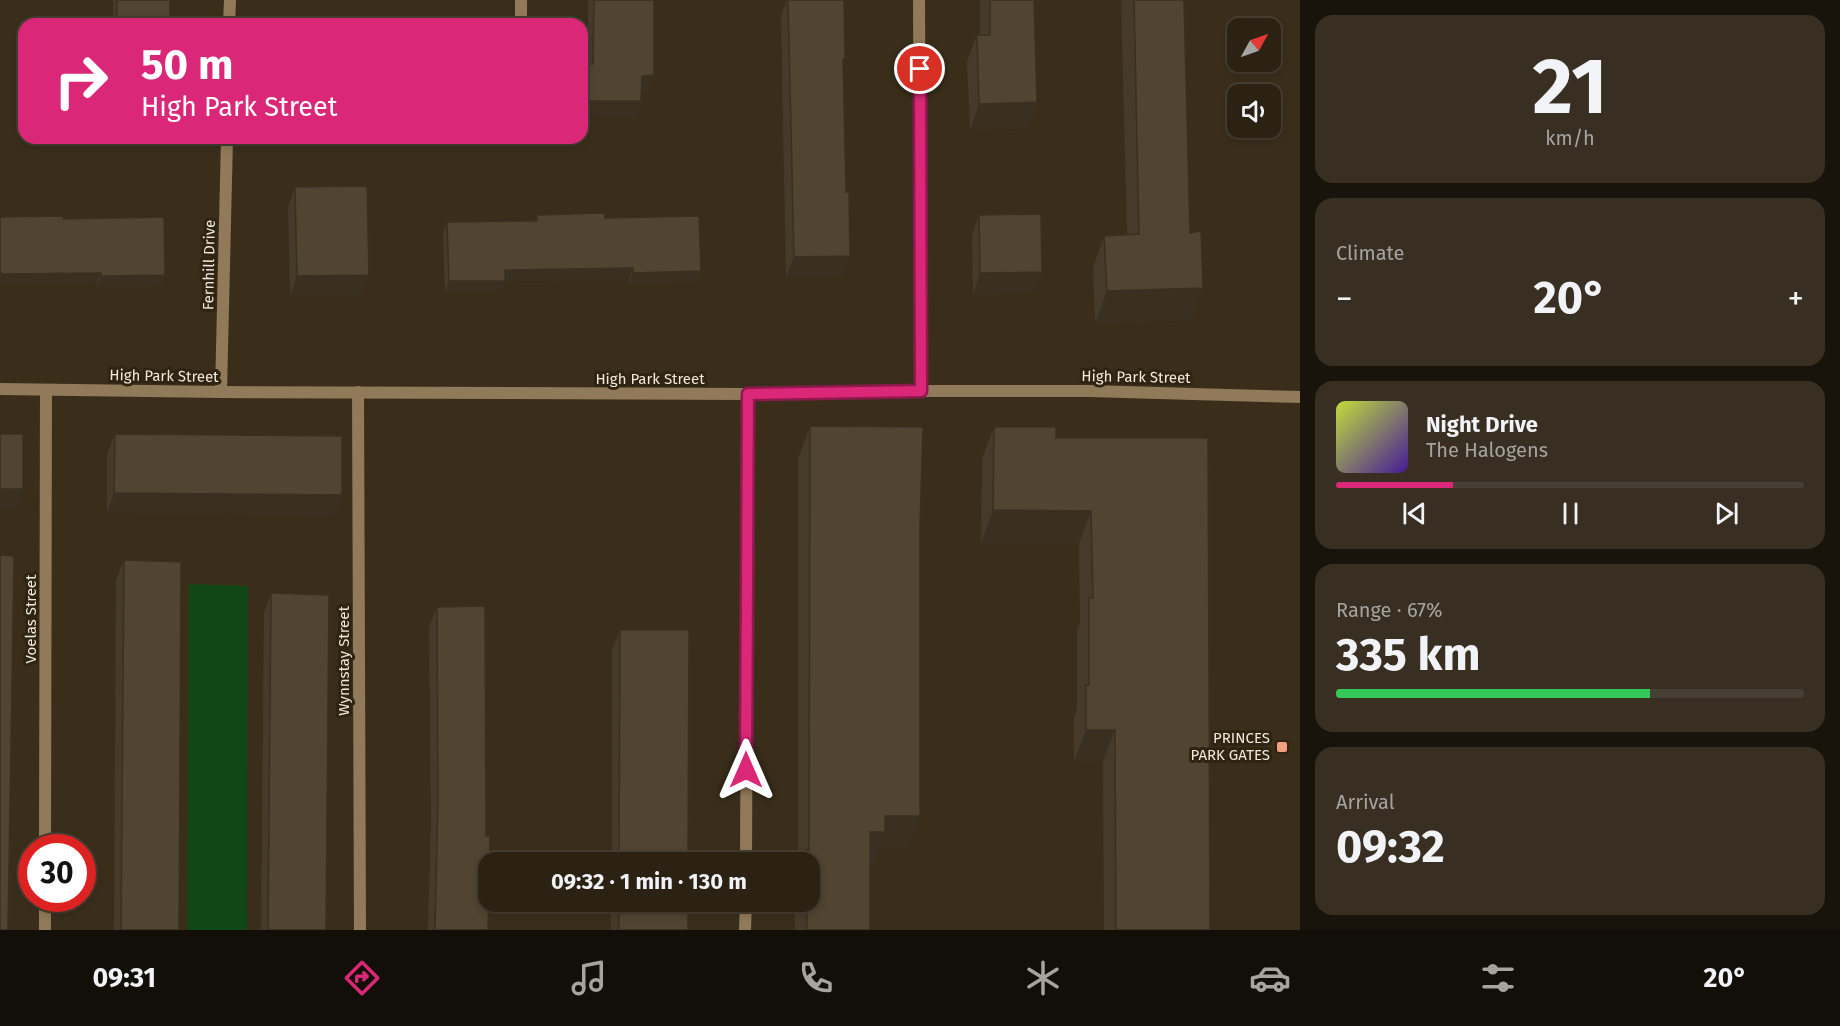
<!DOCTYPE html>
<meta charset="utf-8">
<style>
:root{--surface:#2c2214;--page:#382f22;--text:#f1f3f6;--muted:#a6a4a0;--line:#483f34;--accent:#db2777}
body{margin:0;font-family:"Fira Sans",sans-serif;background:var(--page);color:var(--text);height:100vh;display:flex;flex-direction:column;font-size:22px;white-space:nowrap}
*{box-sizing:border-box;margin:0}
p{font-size:20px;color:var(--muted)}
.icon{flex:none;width:33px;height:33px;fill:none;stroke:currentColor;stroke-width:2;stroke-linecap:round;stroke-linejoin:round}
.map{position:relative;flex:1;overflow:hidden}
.drawer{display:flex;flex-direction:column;gap:15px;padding:15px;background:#18130b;width:540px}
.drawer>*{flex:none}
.guide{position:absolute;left:18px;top:18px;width:570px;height:126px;border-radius:18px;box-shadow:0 3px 9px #0003,0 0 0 2px var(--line);background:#db2777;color:#fff;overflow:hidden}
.needle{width:39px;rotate:50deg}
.buttons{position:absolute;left:1227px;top:18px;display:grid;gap:12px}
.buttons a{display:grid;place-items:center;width:54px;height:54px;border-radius:12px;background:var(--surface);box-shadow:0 3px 9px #0003,0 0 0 2px var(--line);font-size:30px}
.speed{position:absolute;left:18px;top:834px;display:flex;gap:12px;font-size:30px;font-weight:700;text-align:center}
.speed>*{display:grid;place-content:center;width:78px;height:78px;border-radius:50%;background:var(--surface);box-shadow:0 3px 9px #0003,0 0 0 2px var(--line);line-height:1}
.speed .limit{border:9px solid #d22;background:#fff;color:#111}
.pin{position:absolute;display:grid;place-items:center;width:51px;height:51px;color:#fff;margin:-26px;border:3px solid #fff;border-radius:50%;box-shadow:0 2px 6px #0007}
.me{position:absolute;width:66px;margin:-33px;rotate:0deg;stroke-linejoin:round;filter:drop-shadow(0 0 4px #0008)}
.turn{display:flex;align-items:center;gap:21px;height:126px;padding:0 24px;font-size:27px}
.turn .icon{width:78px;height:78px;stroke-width:2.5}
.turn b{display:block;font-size:42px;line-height:51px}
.big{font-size:45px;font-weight:700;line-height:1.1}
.drawer .card{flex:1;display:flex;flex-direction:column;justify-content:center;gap:9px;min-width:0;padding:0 21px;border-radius:18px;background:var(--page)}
.drawer .dial{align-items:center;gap:0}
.dial b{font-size:78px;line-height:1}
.song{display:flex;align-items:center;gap:18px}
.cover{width:72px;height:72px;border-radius:9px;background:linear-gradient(135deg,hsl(70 70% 55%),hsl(260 70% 35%))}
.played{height:6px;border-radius:3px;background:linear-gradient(90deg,var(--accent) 25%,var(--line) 25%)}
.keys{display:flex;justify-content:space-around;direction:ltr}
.heat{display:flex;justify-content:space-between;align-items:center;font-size:33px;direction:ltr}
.charge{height:9px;border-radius:4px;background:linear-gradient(90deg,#34c759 67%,var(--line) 0)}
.trip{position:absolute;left:478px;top:852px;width:342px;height:60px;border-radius:18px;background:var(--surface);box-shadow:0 3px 9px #0003,0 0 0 2px var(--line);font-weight:700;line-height:60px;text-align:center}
.tab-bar{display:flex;height:96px;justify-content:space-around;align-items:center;background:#120e08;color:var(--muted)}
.tab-bar .icon{width:42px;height:42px}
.tab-bar .active{color:var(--accent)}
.tab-bar b{font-size:27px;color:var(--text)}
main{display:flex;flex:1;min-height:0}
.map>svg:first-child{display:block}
.green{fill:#114716}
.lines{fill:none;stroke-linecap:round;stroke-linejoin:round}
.street{stroke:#917a5a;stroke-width:12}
.wall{fill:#463b2a}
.shaded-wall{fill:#393022}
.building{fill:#514531;stroke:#393022;stroke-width:1.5}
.route-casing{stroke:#8e194d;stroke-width:15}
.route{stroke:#db2777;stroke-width:10}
.poi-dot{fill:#f39f84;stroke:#2f2411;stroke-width:2}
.labels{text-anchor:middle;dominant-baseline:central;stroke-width:6;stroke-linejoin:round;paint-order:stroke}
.street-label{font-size:15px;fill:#f0e8dd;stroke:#2f2411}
.poi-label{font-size:15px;fill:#f0e8dd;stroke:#2f2411;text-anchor:end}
</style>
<main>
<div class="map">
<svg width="1300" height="930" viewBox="0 0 1300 930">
<rect width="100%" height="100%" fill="#3a2e1b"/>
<polygon class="green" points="189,584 248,586 247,930 187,930"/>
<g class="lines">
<g class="street">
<polyline points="919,0 921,391"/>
<polyline points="229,24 230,0"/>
<polyline points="521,24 521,0"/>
<polyline points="0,389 221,392 748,394 921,391 1089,391 1300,397"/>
<polyline points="221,392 227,138"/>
<polyline points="358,392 360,930"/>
<polyline points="45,848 46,390"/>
<polyline points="746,862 748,394"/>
<polyline points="45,930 45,898"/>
<polyline points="745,930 746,902"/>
</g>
</g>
<g class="wall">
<rect x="113" y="0" width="57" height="24"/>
<polygon points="588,0 654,0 648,91 642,91 641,101 636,117 582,116 582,67 583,64 588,64"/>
<polygon points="787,0 844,0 845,59 843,62 842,277 786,277 781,16"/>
<polygon points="980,0 1035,0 1034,0 1037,102 1028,128 970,130 967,61 977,35 980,35"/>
<polygon points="1121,0 1184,0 1192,320 1095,323 1093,268 1104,236 1127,235"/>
<polygon points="295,187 362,295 290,296 288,208"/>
<polygon points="537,215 605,218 698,281 629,284 629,279 505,281 501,291 445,292 443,233 447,222 535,221"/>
<polygon points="979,215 1042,272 1034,292 973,294 972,235"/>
<polygon points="0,217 63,219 161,285 97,286 97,283 0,284"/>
<polygon points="810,426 909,848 880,848 874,865 870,865 870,930 795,930 795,902 810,902 810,862 798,862 798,459"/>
<polygon points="994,427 1056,438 1208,438 1210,930 1104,930 1103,762 1074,762 1074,718 1077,709 1077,631 1080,622 1079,544 981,543 982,459"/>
<polygon points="115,434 335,515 107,513 107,454"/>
<polygon points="124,560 179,930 114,930 116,580"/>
<polygon points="271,593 326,930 261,930 264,613"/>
<polygon points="437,607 486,836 488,930 428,930 431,820 429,627"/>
<polygon points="620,630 688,862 612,862 612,650"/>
<rect x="611" y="902" width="77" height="28"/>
</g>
<g class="shaded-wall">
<polygon points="654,75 648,91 636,91 642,76"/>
<polygon points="582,102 582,101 641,101 636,117 582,116"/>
<polygon points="1037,102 1028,128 970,130 979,104"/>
<polygon points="850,256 842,277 786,277 794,257"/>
<polygon points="633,268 629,279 503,281 505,281 501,291 445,292 449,281 505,270"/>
<polygon points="701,271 698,281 629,284 633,273"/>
<polygon points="1042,272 1034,292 973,294 980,273"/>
<polygon points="101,273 97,283 0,284 0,277 1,274"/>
<polygon points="165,275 161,285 97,286 101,276"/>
<polygon points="369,275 362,295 290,296 297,276"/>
<polygon points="1203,288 1192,320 1095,323 1107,291"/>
<polygon points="0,489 23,489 16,509 0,509"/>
<polygon points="114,493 342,495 335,515 107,513"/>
<polygon points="993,510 1091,511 1079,544 981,543"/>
<polygon points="1086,730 1115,730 1103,762 1074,762"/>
<polygon points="885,816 920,816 909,848 880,848 874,865 858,865 870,832"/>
</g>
<g class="building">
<rect x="117" y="0" width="53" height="24"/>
<polygon points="594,0 654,0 654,75 642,76 641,101 582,101 583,64 593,64"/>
<polygon points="788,0 844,0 845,59 843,59 846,192 849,192 850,256 794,257"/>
<polygon points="990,0 1034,0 1037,102 979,104 977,35 990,35"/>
<polygon points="1134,0 1184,0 1190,233 1201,231 1203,288 1107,291 1104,236 1139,234"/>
<polygon points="367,186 369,275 297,276 295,187"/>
<polygon points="605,213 605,218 699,216 701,271 633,273 633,268 505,270 505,281 449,281 447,222 537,221 537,215"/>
<polygon points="1041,214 1042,272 980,273 979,215"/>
<polygon points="63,216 63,219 164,217 165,275 101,276 101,273 1,274 1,272 0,272 0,217"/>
<polygon points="810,426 923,427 920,524 920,816 885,816 885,832 870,832 870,930 807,930 807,902 810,902 810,862 807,862 807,849 809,850"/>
<polygon points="994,427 1056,427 1056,438 1208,438 1210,930 1116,930 1115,730 1086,730 1086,685 1089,685 1089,598 1093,598 1091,511 993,510"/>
<rect x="0" y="434" width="23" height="55"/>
<polygon points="115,434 342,436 342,495 114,493"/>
<polygon points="0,555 14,556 8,930 0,930"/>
<polygon points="124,560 181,562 179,930 121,930"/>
<polygon points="271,593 329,595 326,930 268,930"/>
<polygon points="485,606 486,836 490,836 488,930 435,930 438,799 437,607"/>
<polygon points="620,630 689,630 688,862 619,862"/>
<rect x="619" y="902" width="69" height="28"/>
</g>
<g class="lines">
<defs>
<polyline id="route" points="746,770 748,394 921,391 920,69"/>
</defs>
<use href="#route" class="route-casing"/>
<use href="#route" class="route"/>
</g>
<rect class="poi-dot" x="1276" y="741" width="12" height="12" rx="3"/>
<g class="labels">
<g class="street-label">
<text transform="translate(209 265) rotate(-89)">Fernhill Drive</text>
<text transform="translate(164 376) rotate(1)">High Park Street</text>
<text transform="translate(1136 377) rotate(1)">High Park Street</text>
<text x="650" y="379">High Park Street</text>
<text transform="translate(31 619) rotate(-90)">Voelas Street</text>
<text transform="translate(344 661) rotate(-90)">Wynnstay Street</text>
</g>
<g class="poi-label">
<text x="1270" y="738">PRINCES<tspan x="1270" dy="17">PARK GATES</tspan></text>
</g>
</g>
</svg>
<div class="buttons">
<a><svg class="needle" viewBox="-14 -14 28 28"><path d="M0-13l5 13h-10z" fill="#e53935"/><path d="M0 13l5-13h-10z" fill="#a6a4a0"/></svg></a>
<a><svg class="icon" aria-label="sound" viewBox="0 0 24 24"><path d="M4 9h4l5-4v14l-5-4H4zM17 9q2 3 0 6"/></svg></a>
</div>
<div class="speed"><div class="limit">30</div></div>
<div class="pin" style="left:920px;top:69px;background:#d93025"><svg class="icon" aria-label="arrive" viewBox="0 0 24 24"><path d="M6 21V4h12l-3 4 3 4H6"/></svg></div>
<svg class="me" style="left:746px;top:770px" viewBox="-20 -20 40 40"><path d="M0-17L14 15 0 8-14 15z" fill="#db2777" stroke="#fff" stroke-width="4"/></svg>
<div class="trip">09:32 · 1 min · 130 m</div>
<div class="guide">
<div class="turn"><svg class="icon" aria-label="right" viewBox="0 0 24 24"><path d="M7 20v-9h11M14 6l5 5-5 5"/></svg><div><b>50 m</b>High Park Street</div></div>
</div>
</div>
<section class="drawer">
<div class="card dial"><b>21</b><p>km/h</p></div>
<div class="card"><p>Climate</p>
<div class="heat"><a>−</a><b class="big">20°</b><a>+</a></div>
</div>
<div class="card">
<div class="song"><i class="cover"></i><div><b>Night Drive</b><p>The Halogens</p></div></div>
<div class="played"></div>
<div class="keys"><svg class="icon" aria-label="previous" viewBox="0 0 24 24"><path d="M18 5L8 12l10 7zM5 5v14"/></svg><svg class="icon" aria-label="pause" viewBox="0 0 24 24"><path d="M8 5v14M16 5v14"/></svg><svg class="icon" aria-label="next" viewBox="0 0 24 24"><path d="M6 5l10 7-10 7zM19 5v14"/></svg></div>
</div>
<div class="card"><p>Range · 67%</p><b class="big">335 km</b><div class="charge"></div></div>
<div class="card"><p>Arrival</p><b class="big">09:32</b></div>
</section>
</main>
<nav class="tab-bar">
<b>09:31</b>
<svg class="icon active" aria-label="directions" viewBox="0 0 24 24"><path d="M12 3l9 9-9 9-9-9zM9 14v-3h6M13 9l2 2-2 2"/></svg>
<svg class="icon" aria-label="music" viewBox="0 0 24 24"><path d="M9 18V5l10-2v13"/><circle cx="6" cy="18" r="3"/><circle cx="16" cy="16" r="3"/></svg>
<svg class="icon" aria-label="phone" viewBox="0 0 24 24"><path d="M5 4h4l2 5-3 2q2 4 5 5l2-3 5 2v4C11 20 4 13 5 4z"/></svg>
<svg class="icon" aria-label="climate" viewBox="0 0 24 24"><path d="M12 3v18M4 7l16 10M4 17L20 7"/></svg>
<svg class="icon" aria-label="car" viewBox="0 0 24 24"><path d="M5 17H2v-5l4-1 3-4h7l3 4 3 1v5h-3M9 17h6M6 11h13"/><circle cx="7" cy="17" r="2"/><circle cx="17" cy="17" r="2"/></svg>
<svg class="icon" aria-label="filters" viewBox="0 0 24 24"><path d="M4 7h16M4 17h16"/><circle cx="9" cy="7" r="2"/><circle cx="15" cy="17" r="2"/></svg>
<b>20°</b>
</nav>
